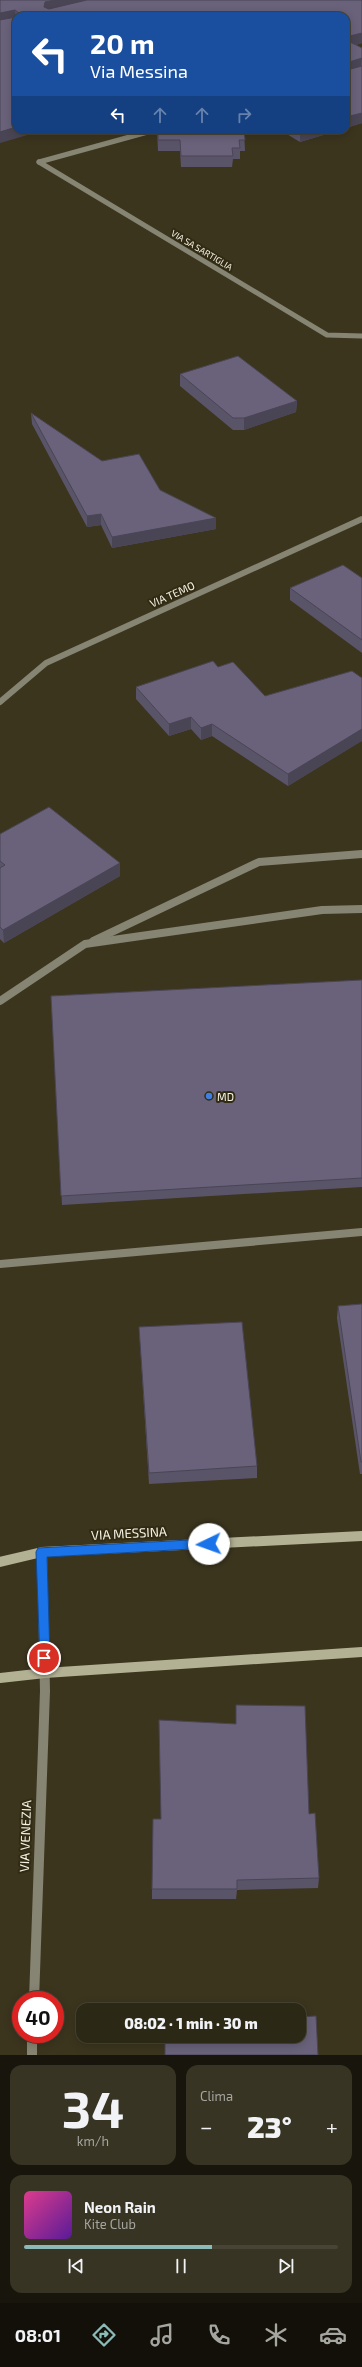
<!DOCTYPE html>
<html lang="it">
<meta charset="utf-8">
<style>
:root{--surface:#2c2816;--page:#383423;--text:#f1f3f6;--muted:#a6a6a1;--line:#484435;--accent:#8bbbb9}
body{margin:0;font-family:"Exo 2",sans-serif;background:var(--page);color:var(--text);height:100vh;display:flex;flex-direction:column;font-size:15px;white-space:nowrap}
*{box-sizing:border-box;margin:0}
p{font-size:13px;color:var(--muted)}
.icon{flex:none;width:22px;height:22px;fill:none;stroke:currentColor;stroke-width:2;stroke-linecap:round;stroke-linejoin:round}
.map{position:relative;height:2055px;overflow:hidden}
.drawer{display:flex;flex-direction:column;gap:10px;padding:10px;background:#18160c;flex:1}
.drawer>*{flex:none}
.top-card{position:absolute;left:12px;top:12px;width:338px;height:122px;border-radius:12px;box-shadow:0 2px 10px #0003,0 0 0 1px var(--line);background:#1a4fa0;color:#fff;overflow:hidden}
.speed{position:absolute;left:12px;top:1991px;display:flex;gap:8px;font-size:20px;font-weight:700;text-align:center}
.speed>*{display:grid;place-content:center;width:52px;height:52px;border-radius:50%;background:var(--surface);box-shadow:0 2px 10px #0003,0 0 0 1px var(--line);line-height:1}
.speed .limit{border:6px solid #d22;background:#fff;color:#111}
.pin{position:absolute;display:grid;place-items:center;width:34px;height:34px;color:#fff;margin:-17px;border:2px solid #fff;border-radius:50%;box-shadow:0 1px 4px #0007}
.me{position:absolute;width:44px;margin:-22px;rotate:267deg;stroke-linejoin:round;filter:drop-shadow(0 0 3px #0008)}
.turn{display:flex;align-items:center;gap:14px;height:84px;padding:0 12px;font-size:18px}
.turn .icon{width:52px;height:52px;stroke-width:2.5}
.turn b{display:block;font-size:28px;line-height:34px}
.lanes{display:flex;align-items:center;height:38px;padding:0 12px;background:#0003;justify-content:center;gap:20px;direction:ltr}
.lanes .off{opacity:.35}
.big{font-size:30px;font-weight:800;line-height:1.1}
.drawer .tile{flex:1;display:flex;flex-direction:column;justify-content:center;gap:6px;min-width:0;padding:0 14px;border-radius:12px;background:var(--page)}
.drawer .dial{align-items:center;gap:0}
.dial b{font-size:52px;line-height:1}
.song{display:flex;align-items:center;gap:12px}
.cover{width:48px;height:48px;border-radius:6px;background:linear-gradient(135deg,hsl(330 70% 55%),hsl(270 70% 35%))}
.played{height:4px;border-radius:2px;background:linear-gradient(90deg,var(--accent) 60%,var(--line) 60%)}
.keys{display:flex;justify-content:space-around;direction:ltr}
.heat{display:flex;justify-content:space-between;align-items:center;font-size:22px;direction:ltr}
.drawer .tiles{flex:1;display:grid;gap:10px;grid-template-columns:1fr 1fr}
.tile:last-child{grid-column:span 2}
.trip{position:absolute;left:76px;top:2003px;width:230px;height:40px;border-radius:12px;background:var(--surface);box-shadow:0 2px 10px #0003,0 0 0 1px var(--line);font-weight:800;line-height:40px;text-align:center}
.menu{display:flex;height:64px;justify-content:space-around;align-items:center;background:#121009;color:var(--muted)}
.menu .icon{width:28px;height:28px}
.menu .active{color:var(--accent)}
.menu b{font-size:18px;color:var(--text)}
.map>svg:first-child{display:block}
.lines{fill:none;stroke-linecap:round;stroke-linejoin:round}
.lane-far1{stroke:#868472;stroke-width:6}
.lane{stroke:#868472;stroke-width:8}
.street-far1{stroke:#868472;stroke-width:5}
.street{stroke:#868472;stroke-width:10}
.secondary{stroke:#b3b194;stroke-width:10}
.wall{fill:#5a5469}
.shaded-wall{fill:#4a4555}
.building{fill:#69627a;stroke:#4a4555}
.route{fill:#1a73e8;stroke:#114b97}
.shop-dot{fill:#3f7fe0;stroke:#312b14;stroke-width:1.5}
.labels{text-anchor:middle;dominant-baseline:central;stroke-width:4;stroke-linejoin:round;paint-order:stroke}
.far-street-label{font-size:9px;fill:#f5f2e3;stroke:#312b14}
.street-label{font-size:11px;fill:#f5f2e3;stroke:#312b14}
.poi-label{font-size:11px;fill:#f5f2e3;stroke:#312b14;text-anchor:start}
.near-street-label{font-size:13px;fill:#f5f2e3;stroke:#312b14}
</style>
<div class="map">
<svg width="362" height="2055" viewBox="0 0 362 2055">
<rect width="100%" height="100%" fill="#3b351e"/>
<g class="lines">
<polyline class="lane-far1" points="0,702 46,663 362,519"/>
<g class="lane">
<polyline points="93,941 259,862 362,854"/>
<polyline points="0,1001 85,944 322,910 362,909"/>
<polyline points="0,1264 362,1232"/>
</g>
<g class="street-far1">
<polyline points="39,162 327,335 362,336"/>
<polyline points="39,162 155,130"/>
</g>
<g class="street">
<polyline points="34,2000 45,1691 42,1552"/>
<polyline points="32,2034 32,2055"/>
</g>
<g class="secondary">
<polyline points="0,1562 42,1552 362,1536"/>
<polyline points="0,1678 45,1673 362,1652"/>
</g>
</g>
<g class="wall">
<polygon points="0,0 362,0 362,43 356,45 362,48 362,123 346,128 346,16 16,16 16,130"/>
<polygon points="157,130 244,130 245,151 240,151 240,159 233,159 232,167 181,167 180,151 158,151"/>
<polygon points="280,130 340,130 300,142"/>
<polygon points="180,374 297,401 296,412 244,430 233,430 180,386"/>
<polygon points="31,413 102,461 160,490 216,529 112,548 101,525 87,527 32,424"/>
<polygon points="362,578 362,653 290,600 290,588"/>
<polygon points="218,667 265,696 361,741 288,786 212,736 201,740 191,729 169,736 136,699 136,687"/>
<polygon points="0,834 120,876 4,943 0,939"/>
<polygon points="362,980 362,1187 62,1205 51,996"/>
<polygon points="362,1304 362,1474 360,1474 337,1318 338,1306"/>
<polygon points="139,1327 257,1466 257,1478 149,1484"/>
<polygon points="236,1705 309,1814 319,1878 318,1888 237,1890 236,1899 152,1899 152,1889 236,1724"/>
</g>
<g class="shaded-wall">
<polygon points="55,0 97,0 46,13 44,7 45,2"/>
<polygon points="15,10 16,20 0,23 0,13"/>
<polygon points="362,33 362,43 346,48 346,37"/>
<polygon points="362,58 361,69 346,73 346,63"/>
<polygon points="362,113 362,123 346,128 346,117"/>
<polygon points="16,127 16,130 45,130 0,143 0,132"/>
<polygon points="303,130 340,130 300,142 300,131"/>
<polygon points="297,401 296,412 244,430 244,418"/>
<polygon points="101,514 101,525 87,527 87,516"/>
<polygon points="216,518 216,529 112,548 112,537"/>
<polygon points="191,717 191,729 169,736 169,724"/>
<polygon points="212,724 212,736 201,740 201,728"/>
<polygon points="362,729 362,741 288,786 288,774"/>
<polygon points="120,863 120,876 4,943 3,930"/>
</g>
<g class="building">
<polygon points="0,0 55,0 45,2 44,7 49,9 87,0 362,0 362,33 346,37 346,16 17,16 19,13 15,10 0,13"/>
<polygon points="16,17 16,127 0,132 0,20"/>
<polygon points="346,40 362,48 362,58 346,63"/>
<polygon points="362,66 362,113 346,117 346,69 347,70"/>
<polygon points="158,130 244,130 245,140 239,140 240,148 232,148 233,156 181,156 180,140 158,140"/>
<polygon points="238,356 297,401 244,418 233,418 180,374"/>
<polygon points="31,413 102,461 139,454 160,490 216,518 112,537 101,514 87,516"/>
<polygon points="343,565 362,578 362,640 290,588"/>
<polygon points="213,661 218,667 233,662 265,696 352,671 362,678 362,729 288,774 212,724 201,728 191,717 169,724 136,687"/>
<polygon points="49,807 120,863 3,930 0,927 0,868 5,865 0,861 0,834"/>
<polygon points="362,980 362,1178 61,1196 51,996"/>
<polygon points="362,1304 362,1462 361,1462 338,1306"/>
<polygon points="242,1322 257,1466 149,1473 139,1327"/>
<polygon points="236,1705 305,1706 309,1814 315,1813 319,1878 237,1880 237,1889 152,1889 153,1819 161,1819 159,1720 236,1724"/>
<polygon points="316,2016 318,2055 165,2055 165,2036 299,2036 299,2017"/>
</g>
<polygon class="route" points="209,1539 215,1544 209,1548 47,1557 50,1658 44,1663 40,1661 36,1552 38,1548"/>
<circle class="shop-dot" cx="209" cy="1096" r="4"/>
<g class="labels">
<g class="far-street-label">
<text transform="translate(202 250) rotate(31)">VIA SA SARTIGLIA</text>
</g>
<g class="street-label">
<text transform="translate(172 594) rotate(-24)">VIA TEMO</text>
</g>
<g class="poi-label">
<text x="217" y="1096">MD</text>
</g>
<g class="near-street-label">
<text transform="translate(129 1533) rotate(-3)">VIA MESSINA</text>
<text transform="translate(25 1836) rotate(-88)">VIA VENEZIA</text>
</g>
</g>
</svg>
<div class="speed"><div class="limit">40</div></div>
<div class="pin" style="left:44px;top:1658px;background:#d93025"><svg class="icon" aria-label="arrive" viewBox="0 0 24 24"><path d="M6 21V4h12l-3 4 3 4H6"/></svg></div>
<svg class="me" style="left:209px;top:1544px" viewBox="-20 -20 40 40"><circle r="19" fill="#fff"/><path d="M0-13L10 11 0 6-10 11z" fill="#1a73e8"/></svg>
<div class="trip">08:02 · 1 min · 30 m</div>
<div class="top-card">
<div class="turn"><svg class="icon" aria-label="left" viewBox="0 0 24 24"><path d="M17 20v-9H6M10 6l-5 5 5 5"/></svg><div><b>20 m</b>Via Messina</div></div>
<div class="lanes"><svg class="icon" aria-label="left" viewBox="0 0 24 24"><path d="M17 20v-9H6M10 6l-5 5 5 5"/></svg><svg class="icon off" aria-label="ahead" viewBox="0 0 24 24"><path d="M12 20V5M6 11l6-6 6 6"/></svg><svg class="icon off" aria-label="ahead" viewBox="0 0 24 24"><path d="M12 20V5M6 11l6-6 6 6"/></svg><svg class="icon off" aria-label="right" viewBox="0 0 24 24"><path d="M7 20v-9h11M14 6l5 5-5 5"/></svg></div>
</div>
</div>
<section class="drawer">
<div class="tiles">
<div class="tile dial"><b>34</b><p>km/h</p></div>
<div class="tile"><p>Clima</p>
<div class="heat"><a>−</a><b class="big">23°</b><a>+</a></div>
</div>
<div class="tile">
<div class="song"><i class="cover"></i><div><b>Neon Rain</b><p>Kite Club</p></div></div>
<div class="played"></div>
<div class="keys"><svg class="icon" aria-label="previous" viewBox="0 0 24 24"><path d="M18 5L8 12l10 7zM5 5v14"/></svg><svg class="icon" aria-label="pause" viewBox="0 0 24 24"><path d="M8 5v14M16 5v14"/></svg><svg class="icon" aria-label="next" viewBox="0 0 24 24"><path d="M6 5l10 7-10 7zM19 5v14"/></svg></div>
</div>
</div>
</section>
<nav class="menu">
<b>08:01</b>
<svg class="icon active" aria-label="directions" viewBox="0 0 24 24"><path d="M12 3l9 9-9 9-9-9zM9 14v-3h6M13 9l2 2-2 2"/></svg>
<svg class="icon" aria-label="music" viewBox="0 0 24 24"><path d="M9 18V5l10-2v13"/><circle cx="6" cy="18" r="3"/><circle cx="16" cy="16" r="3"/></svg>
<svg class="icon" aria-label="phone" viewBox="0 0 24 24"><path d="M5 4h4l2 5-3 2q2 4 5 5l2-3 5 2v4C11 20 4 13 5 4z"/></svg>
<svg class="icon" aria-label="climate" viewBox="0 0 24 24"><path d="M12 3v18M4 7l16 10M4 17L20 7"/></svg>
<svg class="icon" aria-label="car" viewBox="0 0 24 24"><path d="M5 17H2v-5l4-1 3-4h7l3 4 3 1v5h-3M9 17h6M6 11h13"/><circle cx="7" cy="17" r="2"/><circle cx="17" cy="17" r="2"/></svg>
</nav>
